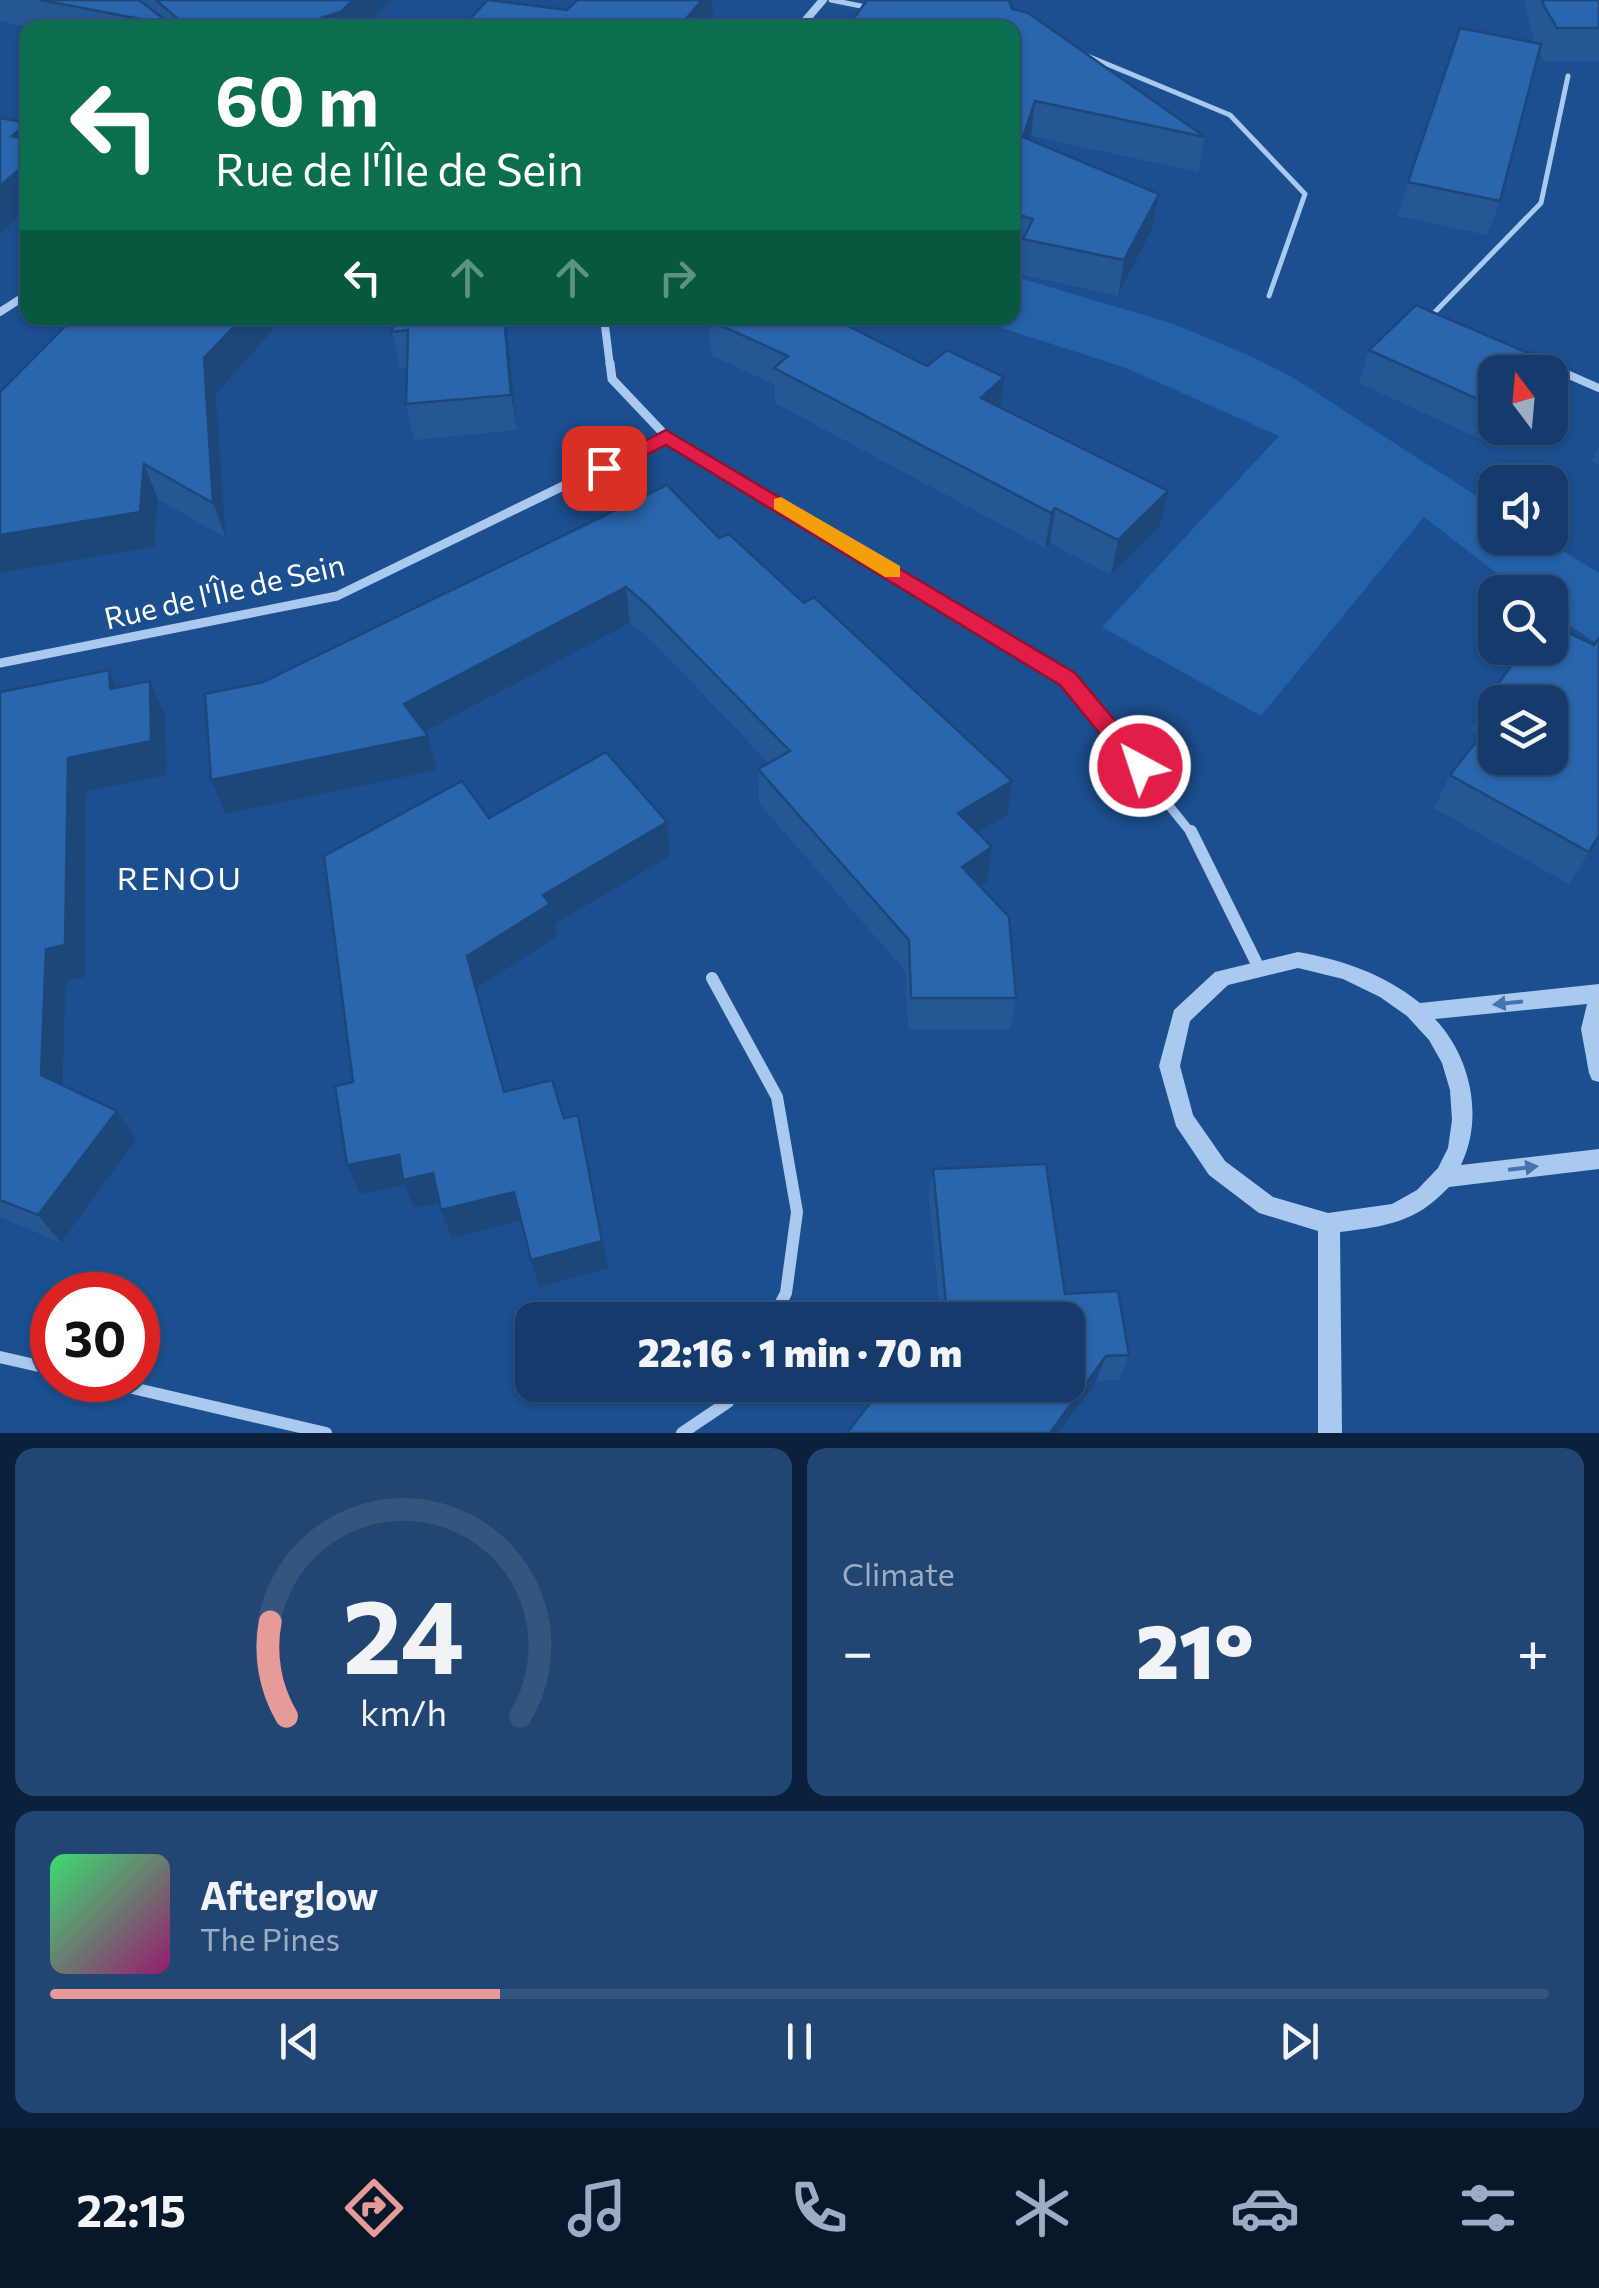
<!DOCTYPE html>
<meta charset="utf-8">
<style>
:root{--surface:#143b6b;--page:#214673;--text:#f1f3f6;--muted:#9dadc1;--line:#33557e;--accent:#e69b98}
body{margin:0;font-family:Commissioner,sans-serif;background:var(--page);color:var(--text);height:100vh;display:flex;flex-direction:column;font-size:38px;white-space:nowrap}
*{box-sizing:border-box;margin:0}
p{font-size:32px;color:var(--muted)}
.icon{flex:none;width:55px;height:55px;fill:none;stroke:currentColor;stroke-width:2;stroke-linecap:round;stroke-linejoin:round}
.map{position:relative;height:1433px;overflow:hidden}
.panel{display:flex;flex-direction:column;gap:15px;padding:15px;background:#0b203b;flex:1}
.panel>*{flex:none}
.banner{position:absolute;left:20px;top:20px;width:1000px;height:305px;border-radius:20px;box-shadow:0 2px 8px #0004,0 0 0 2px var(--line);background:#0b6e4f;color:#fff;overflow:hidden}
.needle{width:65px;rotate:344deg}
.buttons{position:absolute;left:1478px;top:355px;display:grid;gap:20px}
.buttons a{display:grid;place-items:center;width:90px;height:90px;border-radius:20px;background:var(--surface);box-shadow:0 2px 8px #0004,0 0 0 2px var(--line);font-size:50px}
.speed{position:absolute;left:30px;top:1272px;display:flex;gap:20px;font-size:50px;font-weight:700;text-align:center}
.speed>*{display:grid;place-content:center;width:130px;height:130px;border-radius:50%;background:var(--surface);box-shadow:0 2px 8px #0004,0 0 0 2px var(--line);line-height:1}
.speed .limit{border:15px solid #d22;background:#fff;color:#111}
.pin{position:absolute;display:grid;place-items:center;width:85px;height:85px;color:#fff;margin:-42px;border-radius:20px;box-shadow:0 5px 15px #0006}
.me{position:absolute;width:110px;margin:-55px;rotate:320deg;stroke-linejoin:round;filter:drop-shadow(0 0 8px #0008)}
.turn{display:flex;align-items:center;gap:35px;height:210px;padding:0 30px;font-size:45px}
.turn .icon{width:130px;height:130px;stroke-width:2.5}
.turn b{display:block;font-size:70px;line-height:85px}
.lanes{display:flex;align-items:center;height:95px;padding:0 30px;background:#0003;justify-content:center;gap:50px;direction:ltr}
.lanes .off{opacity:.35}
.big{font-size:75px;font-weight:800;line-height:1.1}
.panel .widget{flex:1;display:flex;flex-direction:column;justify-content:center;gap:15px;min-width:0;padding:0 35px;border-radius:20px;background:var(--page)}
.panel .dial{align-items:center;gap:0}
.dial svg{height:260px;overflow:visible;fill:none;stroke:var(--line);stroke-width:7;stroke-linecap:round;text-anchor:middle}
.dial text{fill:var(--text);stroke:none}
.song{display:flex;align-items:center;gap:30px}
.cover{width:120px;height:120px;border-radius:15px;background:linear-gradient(135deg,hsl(140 70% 55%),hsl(320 70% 35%))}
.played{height:10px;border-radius:5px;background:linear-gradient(90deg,var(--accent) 30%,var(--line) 30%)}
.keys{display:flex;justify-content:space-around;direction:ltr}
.heat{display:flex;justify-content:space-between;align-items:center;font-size:55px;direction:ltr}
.panel .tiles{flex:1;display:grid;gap:15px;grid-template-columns:1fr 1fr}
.widget:last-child{grid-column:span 2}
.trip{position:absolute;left:515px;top:1302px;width:570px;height:100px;border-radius:20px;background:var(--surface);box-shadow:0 2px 8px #0004,0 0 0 2px var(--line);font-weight:800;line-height:100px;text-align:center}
.menu{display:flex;height:160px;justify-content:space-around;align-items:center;background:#08182b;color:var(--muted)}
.menu .icon{width:70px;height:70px}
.menu .selected{color:var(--accent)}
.menu b{font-size:45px;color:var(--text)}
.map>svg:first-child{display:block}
.green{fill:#2461a8}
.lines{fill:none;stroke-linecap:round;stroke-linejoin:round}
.service-far1{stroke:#a9c9ee;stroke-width:5}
.service{stroke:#a9c9ee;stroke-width:8}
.minor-far2{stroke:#a9c9ee;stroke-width:8}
.minor-far1{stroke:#a9c9ee;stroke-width:9}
.minor{stroke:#a9c9ee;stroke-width:12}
.tertiary{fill:#a9c9ee;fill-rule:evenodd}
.wall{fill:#245895;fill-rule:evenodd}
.shaded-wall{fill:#1d4779}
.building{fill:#2a66ad;stroke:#1d4779;stroke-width:2.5}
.oneway{fill:#4674ac}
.route{fill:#e11d48;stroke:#92132f;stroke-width:2.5}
.slow{fill:#f59e0b}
.labels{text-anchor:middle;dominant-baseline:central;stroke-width:10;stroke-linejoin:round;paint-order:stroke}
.street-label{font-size:30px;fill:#fff;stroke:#1b4f8f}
.neighbourhood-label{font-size:32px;letter-spacing:2.5px;fill:#fff;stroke:#1b4f8f}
</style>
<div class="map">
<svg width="1599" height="1433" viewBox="0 0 1599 1433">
<rect width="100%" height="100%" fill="#1b4f8f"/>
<polygon class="green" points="1013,276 1174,324 1250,356 1292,377 1495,508 1495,538 1542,538 1599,573 1599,645 1550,612 1550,592 1521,592 1424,517 1261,716 1102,627 1279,436 1126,368 971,318 1012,318"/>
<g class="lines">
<g class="service-far1">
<polyline points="831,0 871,8"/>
<polyline points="1085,55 1230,115 1305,194 1269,296"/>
<polyline points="1440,317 1433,314 1541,203 1568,76"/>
</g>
<polyline class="service" points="1553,368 1599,388"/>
<g class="minor-far2">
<polyline points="799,28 823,0"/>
<polyline points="0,312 28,294"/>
<polyline points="604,318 610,366"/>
</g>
<g class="minor-far1">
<polyline points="610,363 612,379 666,436 1067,679 1192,834"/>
<polyline points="0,663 337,596 666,436"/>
</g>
<g class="minor">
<polyline points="1191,831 1256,962"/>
<polyline points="712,978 777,1097 797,1212 786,1293 772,1320"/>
<polyline points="0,1357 52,1369"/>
<polyline points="98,1380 326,1433"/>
<polyline points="682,1433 728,1402 737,1385"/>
</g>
<path class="tertiary" d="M1298,952C1343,960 1384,974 1420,1003L1599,984V1082L1592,1080L1589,1073L1581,1029L1587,1004L1435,1019C1471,1057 1484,1118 1461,1165L1599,1149V1169L1449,1187C1415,1223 1387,1226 1340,1232L1342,1433H1318V1231L1259,1213L1209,1175L1176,1126L1159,1066L1174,1010L1215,972ZM1298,968L1343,979L1380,997L1407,1016L1429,1040L1442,1063L1450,1090L1452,1120L1448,1148L1438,1168L1417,1190L1392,1204L1328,1213L1273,1197L1225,1161L1193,1115L1180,1066L1190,1021L1228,985Z"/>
</g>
<g class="wall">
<polygon points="0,0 391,0 363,28 32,28 0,21"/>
<polygon points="1524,0 1599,0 1599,62 1545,62 1539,52 1500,201 1487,235 1398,216 1408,182 1534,42"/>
<polygon points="1012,9 1205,137 1198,172 1031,136 1029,140 1159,194 1152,229 1118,296 1019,274 1022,252 1012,250"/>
<polygon points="393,318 506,318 517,430 414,440 406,404 407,367 400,368 392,332"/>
<polygon points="708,318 1001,408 1160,526 1111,575 1050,543 1045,548 775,403 775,385 711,355"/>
<polygon points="272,331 216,394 226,538 158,499 154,547 0,573"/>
<polygon points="1369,350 1561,367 1550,393 1550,372 1495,372 1495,428 1524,428 1504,450 1359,383"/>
<polygon points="1599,446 1599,465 1592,461"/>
<polygon points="719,538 1007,815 977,833 992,847 987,881 979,886 1016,998 1010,1029 908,1029 906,972 759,803 758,769 769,763 651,640 630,623 425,732 428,736 437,770 226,814 263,682"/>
<path d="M1594,645L1599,836L1569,884L1434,808L1450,775L1480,736L1471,731L1488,698ZM1495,702H1550L1495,758Z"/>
<polygon points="109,670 117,687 165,715 167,775 86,791 85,977 66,981 63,1085 136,1140 61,1243 0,1217 0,692"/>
<polygon points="933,1169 1129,1355 1119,1380 1096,1381 940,1311 929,1197"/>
</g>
<g class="shaded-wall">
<polygon points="353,0 391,0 363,28 292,28"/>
<polygon points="702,0 712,0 713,23 709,28 678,28"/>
<polygon points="1035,101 1031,136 1019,172 1023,137"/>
<polygon points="27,123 28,209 0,234 0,186 12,136"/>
<polygon points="1159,194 1152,229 1118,296 1124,260"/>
<polygon points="242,318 268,318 272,331 216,394 226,538 213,503 204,358"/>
<polygon points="504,318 506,318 517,430 511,395"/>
<polygon points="1561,367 1550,393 1550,380"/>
<polygon points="1004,377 1000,413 981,398"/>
<polygon points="1514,428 1524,428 1504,450"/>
<polygon points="144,464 158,499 154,547 0,573 0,535"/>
<polygon points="1168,491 1160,526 1111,575 1118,540"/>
<polygon points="1055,508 1050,543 1045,548 1051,513"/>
<polygon points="626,587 630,623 413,738 404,704"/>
<polygon points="109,670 125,704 110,689"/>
<polygon points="150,681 165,715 167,775 86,791 85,977 66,981 62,1105 41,1075 46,949 68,758"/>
<polygon points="428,736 437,770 226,814 211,780"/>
<polygon points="1012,781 1007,815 954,847 958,813"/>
<polygon points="667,822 670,856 554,924 557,936 477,988 467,956 543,895"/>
<polygon points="992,847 987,881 957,900 962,867"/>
<polygon points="117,1111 136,1140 61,1243 38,1215"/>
<polygon points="578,1115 608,1268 540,1287 531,1260"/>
<polygon points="399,1155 433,1173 444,1202 414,1208 405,1185 360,1194 347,1165"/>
<polygon points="514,1192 522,1220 452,1238 441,1210"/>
<polygon points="1106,1356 1096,1381 1058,1433 1050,1433"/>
</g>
<g class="building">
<polygon points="40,0 139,0 172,25"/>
<polygon points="156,0 353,0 342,11 292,28 188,28"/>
<polygon points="488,0 567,10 577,0 702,0 678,28 461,28"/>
<polygon points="867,0 1009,0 1012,9 1028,13 1205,137 1035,101 1023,137 1159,194 1124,260 1023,239 1033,219 1012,213 1012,28 847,28"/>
<polygon points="1542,0 1599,0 1599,28 1557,28 1544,6"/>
<polygon points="1460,28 1541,44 1500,201 1408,182"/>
<polygon points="0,118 27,123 12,136 28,140 28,162 0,186"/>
<polygon points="1416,305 1561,367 1550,380 1550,372 1495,372 1495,407 1369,350"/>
<polygon points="73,318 242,318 204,358 213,503 144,464 140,512 0,535 0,392"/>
<polygon points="393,318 504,318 511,395 406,404 408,330 392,332"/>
<polygon points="709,318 832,318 927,366 947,350 1004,377 981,398 1168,491 1118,540 1055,508 1051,513 774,368 788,356 709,320"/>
<polygon points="667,485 719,538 729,534 804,603 814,597 1012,781 958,813 992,847 962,867 1009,917 1016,998 911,998 909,940 758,769 790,751 647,605 626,587 404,704 428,736 211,780 205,694 263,682"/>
<polygon points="1550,624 1594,645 1599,638 1599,835 1589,852 1450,775 1495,718 1495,758 1550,758 1550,702 1497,702 1488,698 1524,648 1550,648"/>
<polygon points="109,670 110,689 150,681 151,741 68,758 65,945 46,949 41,1075 117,1111 38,1215 0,1200 0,692"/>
<polygon points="606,752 667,822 543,895 550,904 467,956 504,1092 552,1080 564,1118 578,1115 602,1241 531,1260 514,1192 441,1210 433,1173 403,1180 399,1155 347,1165 335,1086 353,1082 324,856 462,781 489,818"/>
<polygon points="1046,1164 1065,1294 1118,1291 1129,1355 1106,1356 1050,1433 847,1433 884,1385 1068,1385 1068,1320 933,1320 946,1303 933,1169"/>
</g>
<defs><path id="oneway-solid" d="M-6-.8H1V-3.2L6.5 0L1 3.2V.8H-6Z" transform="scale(2.5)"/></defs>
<g class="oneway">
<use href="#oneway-solid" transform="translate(1508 1003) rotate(174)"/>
<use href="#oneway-solid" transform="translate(1523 1168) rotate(-7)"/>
</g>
<polygon class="route" points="666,430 1075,673 1148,760 1148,773 1132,773 1060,685 666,445 611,473 604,475 594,468"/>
<polygon class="slow" points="781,497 900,566 900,577 885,577 774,509 774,499"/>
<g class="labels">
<g class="street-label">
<text transform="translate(224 590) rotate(-13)">Rue de l'Île de Sein</text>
</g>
<g class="neighbourhood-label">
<text x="180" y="877">RENOU</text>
</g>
</g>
</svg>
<div class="buttons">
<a><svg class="needle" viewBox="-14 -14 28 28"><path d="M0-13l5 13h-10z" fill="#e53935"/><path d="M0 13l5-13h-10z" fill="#9dadc1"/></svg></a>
<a><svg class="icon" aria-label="sound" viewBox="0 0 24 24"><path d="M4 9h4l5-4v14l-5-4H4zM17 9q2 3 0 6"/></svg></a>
<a><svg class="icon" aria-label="search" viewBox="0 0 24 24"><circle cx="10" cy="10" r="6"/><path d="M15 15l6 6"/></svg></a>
<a><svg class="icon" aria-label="layers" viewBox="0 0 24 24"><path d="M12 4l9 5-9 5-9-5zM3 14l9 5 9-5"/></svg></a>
</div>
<div class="speed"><div class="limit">30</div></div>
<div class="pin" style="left:604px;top:468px;background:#d93025"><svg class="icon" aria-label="arrive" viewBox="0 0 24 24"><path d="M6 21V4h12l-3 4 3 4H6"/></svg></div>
<svg class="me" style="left:1140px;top:766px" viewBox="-20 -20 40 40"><circle r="17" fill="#e11d48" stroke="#fff" stroke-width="3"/><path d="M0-11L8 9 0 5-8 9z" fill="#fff"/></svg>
<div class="trip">22:16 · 1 min · 70 m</div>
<div class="banner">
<div class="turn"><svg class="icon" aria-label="left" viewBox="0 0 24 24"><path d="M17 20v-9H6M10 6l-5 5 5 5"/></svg><div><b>60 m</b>Rue de l'Île de Sein</div></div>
<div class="lanes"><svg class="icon" aria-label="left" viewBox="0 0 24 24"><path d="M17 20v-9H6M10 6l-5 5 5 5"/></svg><svg class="icon off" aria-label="ahead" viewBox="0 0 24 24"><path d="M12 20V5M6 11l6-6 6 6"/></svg><svg class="icon off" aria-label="ahead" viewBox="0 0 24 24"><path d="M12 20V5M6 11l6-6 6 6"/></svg><svg class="icon off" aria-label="right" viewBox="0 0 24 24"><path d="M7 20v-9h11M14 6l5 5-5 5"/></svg></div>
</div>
</div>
<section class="panel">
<div class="tiles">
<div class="widget dial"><svg viewBox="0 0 100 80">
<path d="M14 69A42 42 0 1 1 86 69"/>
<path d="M14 69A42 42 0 0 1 9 40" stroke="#e69b98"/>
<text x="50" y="56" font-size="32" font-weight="700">24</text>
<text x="50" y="72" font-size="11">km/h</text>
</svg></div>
<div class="widget"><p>Climate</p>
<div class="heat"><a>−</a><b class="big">21°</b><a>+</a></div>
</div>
<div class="widget">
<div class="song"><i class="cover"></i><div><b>Afterglow</b><p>The Pines</p></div></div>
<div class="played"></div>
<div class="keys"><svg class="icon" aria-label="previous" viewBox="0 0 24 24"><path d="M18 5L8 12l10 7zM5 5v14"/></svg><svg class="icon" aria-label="pause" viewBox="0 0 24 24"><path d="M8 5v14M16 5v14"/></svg><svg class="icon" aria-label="next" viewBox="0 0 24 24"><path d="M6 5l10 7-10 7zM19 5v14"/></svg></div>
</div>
</div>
</section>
<nav class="menu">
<b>22:15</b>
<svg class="icon selected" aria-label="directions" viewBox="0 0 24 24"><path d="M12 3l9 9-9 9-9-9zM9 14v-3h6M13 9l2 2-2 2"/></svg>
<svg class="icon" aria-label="music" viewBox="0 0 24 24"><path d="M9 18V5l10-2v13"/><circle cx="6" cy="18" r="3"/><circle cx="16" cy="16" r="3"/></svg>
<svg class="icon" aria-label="phone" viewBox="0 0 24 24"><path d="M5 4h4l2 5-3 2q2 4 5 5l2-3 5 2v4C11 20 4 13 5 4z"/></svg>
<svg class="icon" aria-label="climate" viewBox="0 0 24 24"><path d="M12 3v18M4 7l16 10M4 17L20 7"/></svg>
<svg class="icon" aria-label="car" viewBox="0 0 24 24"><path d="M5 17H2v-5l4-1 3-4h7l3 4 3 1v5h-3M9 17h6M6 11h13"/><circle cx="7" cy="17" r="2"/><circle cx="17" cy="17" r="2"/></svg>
<svg class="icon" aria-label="filters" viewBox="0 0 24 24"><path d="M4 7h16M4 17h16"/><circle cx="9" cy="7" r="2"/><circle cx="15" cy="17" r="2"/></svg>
</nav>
